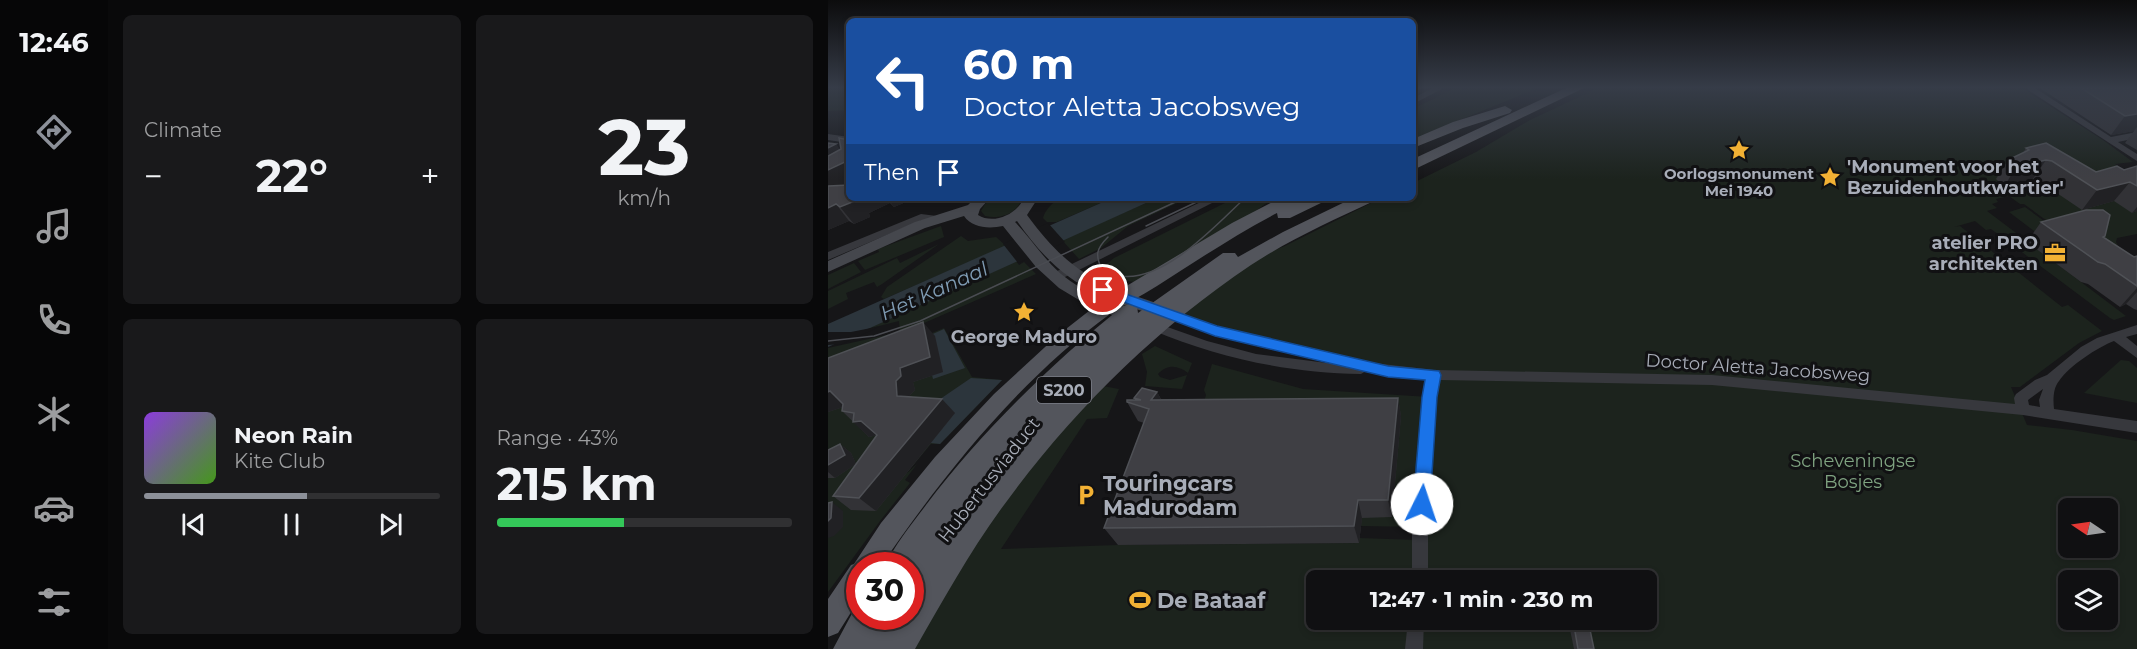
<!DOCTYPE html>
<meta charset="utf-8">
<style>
:root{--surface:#101012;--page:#19191b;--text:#f1f3f6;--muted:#9c9d9f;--line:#303032;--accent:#8c9099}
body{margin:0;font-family:Montserrat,sans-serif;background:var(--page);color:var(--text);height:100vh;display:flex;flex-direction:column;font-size:22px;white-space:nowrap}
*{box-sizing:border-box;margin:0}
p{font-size:20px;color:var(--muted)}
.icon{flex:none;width:33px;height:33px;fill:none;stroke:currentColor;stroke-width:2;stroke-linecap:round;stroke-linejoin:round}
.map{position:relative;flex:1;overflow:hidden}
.side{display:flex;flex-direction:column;gap:15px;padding:15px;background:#09090a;width:720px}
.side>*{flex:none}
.banner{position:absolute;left:18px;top:18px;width:570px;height:183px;border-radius:9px;box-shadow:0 3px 9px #0003,0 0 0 2px var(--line);background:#1a4fa0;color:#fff;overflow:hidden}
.needle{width:39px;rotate:283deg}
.tools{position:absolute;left:1230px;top:498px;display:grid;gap:12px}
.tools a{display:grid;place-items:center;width:60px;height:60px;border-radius:9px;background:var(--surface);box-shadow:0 3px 9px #0003,0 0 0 2px var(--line);font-size:30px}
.speed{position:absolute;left:18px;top:552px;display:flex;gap:12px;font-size:30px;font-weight:700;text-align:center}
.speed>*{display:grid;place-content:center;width:78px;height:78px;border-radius:50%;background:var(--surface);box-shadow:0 3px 9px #0003,0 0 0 2px var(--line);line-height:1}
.speed .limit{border:9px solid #d22;background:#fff;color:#111}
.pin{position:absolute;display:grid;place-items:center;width:51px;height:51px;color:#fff;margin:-26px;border:3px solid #fff;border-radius:50%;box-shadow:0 2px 6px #0007}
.me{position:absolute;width:66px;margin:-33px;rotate:4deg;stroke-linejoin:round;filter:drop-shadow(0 0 4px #0008)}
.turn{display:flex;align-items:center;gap:21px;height:126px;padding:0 18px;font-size:27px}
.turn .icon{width:78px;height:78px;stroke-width:2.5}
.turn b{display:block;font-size:42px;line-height:51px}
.then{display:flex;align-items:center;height:57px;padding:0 18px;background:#0003;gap:12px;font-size:22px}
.big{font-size:45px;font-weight:700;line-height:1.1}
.side .card{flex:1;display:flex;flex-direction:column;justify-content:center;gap:9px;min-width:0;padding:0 21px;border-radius:9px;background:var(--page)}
.side .dial{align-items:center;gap:0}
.dial b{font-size:78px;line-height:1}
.song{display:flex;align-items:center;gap:18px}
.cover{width:72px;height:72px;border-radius:9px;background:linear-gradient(135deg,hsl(270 70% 55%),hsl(100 70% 35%))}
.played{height:6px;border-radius:3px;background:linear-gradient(90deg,var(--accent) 55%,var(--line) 55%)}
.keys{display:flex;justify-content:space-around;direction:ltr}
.heat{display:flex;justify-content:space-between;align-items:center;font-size:33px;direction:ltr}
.charge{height:9px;border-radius:4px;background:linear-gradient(90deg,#34c759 43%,var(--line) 0)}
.side .tiles{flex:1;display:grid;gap:15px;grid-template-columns:repeat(2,1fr)}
.trip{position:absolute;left:478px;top:570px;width:351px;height:60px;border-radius:9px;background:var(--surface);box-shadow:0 3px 9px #0003,0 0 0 2px var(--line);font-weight:700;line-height:60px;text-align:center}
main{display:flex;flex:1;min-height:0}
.menu{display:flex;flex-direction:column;width:108px;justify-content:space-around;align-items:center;background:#060607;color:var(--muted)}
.menu .icon{width:42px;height:42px}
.menu .active{color:var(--accent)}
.menu b{font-size:27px;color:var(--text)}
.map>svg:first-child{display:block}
.green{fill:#1c231d;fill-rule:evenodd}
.water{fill:#2c353c}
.pier{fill:#161618}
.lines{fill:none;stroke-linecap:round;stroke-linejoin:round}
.street{fill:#37383d;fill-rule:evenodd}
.secondary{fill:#45474d;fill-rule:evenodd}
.primary{fill:#53555c;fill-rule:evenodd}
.tram{stroke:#4a4c52;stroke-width:1.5}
.wall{fill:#323236}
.shaded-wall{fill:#212124}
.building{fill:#3f3f44;stroke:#4f5156;stroke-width:1.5}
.route{fill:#1a73e8;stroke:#114b97;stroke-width:1.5}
.labels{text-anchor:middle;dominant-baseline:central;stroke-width:6;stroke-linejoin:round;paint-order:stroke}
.far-poi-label{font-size:15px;font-weight:bold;fill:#a8adb8;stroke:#111113}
.shield{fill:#111113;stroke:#7b7e86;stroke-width:1.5}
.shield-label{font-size:16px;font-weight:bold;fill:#a8adb8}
.poi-label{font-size:18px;font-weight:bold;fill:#a8adb8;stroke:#111113;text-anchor:start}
.street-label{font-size:18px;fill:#a8adb8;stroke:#111113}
.park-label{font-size:18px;fill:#7fa381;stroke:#111113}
.water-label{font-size:20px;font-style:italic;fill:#7f9bb3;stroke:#111113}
.near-poi-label{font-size:21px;font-weight:bold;fill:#a8adb8;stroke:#111113;text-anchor:start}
</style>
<main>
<nav class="menu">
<b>12:46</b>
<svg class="icon active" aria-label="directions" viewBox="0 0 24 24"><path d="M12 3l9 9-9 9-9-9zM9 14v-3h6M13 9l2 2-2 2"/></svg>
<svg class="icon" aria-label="music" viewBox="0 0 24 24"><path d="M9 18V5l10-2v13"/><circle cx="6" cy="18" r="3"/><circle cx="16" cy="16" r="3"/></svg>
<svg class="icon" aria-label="phone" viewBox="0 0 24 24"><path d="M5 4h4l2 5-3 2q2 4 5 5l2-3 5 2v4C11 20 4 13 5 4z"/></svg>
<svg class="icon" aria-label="climate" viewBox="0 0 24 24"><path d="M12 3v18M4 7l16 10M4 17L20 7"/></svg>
<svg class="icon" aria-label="car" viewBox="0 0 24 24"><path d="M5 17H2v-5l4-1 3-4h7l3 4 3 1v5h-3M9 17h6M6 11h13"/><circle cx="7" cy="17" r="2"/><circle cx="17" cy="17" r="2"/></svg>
<svg class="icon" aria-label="filters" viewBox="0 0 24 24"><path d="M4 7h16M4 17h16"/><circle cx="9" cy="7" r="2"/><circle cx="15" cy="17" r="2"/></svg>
</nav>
<section class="side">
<div class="tiles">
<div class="card"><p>Climate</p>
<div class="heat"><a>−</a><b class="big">22°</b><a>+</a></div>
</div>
<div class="card dial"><b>23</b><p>km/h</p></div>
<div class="card">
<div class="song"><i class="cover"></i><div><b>Neon Rain</b><p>Kite Club</p></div></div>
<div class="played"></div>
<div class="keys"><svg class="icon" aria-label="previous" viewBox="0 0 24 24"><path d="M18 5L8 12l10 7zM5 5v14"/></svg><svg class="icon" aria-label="pause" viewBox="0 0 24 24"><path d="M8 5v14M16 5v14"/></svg><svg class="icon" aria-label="next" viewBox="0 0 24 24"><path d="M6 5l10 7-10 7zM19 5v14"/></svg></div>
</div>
<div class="card"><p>Range · 43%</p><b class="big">215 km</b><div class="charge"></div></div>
</div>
</section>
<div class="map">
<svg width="1309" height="649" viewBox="0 0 1309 649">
<rect width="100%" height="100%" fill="#161618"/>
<g class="green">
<polygon points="0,88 21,88 21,110 0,111"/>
<polygon points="627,88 710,88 585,139 585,109"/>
<path d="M770,88H1194L1275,140L1305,162L1287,164L1299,172L1285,194L1304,213L1309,211V234L1289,238L1288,242L1291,248L1230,229L1196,204H1192L1181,196L1168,199L1170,202L1164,204L1169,208L1159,211L1298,316L1286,320L1282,318L1163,229L1158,230L1147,221L1126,227L1132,226L1234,307L1240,305L1274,331L1251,343L1192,387H1183L1199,425L1244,430L1309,441V649H79L117,583L198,471L275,386L291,389L279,418L259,419L173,549L290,545L531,543V538L590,540L592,527L533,526L534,518L371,417L378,395L376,390L384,364L475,389L601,397L605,375L439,343L347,316L416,262L457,246L553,198H585V183L648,152L702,120ZM1240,508H1280V548H1240ZM489,580H819V620H489ZM1240,580H1280V620H1240Z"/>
<path d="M167,198H191L193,201C187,215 170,219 157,216L153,211L157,204Z"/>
<path d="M232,198H284L229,222H219L215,218C217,210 225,202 232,198Z"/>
<polygon points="329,198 360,198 300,226 273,248 251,259 234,240"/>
<polygon points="407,198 449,198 437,204 403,230 314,284 283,277 270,271 286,258"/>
<polygon points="1197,207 1227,229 1210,234 1181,212"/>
<polygon points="113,226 116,237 37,270 30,261 51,252 50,249"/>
<polygon points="133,236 140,241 168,237 178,246 56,299 53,297 59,287"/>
<polygon points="111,244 54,284 49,287 46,282 18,293 20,299 0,309 0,291 69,258 72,263"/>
<polygon points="188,261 191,265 196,262 208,274 0,365 0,348 72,332 71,321 39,329"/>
<polygon points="26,263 33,272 0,289 0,275"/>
<polygon points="116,328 144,377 174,380 112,444 103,444 78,474 89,464 77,480 82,483 52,521 0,592 0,376"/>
<path d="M327,346L364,363L360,373C350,365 339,364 330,374L332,377L342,380L359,375L354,389L317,386L319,372L314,354Z"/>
<polygon points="1293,360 1301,361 1309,368 1309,403 1256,393"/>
</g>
<g class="water">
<polygon points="284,198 329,198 0,347 0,324"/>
<polygon points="116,329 137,368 105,379 104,375 71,349"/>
<polygon points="143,378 174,380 112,444 103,443 96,410"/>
</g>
<g class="pier">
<polygon points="220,223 237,242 190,263 175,244"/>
<polygon points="53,326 14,344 0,345 0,332 23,332"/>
</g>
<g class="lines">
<g class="street">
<polygon points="605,88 616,88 585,104 585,98"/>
<polygon points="1197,88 1207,88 1283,137 1309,132 1309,138 1290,142 1309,154 1309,161"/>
<polygon points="0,134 21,137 21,143 0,140"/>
<polygon points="381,198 394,198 231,280 227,281 221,277 223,274"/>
<polygon points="93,214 109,216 114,219 109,222 94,220 0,260 0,252"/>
<path d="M344,310L389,327L546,363L606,370L884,375L1187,404L1186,398L1188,394L1207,380L1219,375L1253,347L1269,338L1309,325V334L1298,337L1309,346V358L1286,341C1270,347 1241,366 1231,381C1225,388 1225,400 1226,409L1309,421V433L1195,415L884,385L611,380L608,397L600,527V580H584V527L594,397L599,379L538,371L533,374C460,373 391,358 324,330L322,327L328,323L379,341L428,354L507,364L387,335L340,317L338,314L340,311ZM1215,389L1211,400L1212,407L1201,405L1200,400Z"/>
<polygon points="580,620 596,620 595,649 577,649"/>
</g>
<path class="secondary" d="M147,198H162L152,209L150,215C166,225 189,214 196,198H210L199,215C245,278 276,286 347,309L349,313L347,317L341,319C269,298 233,284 189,221L187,222C203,239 216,259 233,274C257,294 288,303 316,316L318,320L316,324H304L251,300L231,288L208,267L175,226C161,229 144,228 136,216L97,228L0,272V261L87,222L140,205Z"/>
<g class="primary">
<polygon points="738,88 756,88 585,170 585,159"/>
<polygon points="677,106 684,110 682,113 635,128 585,148 585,139 625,122"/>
<path d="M452,198H473L472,200L497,198L495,202L462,218H450L449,213C407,235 368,261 329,286C313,296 297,304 282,314C192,379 115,475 53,566H32V598L10,633L0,637V599L23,565L26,564L53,523L107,457L166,394L229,336L275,300L404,223Z"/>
<path d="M525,198H546L544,202C503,221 461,240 423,265C326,330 241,415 173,509C141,553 114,602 87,649H5L28,606L32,605V616H82V605L88,596L82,599V566H57C67,544 84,524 98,505C155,430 222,365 295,306L302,304L309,306L310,313L395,253H407L410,257L455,232Z"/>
</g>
<g class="tram">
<polyline points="585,92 592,88"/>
<polyline points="318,226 377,198"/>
<path d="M280,237C268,249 267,255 274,270C280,272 286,275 292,276C336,283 388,225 417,198"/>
<polyline points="0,341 46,336 92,321 356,198"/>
</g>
</g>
<g class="wall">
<polygon points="1212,88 1309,88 1309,150 1297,143 1306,131 1283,135"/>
<polygon points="0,143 21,198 85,199 66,207 62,203 41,213 42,217 26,224 21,221 0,230"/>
<polygon points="1198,148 1268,172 1296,170 1309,166 1309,211 1304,213 1286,201 1254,210 1211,181 1204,180 1176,187 1168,179 1180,160 1195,153"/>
<polygon points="1213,222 1276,237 1306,257 1309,256 1309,310 1306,309 1298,304 1292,307 1260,284 1253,282 1199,242"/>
<polygon points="107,336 115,372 85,382 87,390 82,395 82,396 127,413 48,511 23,510 5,496 49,435 41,437 14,411 15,407 0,412 0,358"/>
<polygon points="329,392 333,399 570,398 573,416 564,517 534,518 531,543 290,545 276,528 316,423 310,421 299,402 308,400 306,398"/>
<polygon points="12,444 23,453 28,464 7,478 0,478 0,450"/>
<polygon points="740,620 760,620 766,649 746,649"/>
</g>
<g class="shaded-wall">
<polygon points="1309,114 1309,127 1306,131 1283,135 1297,116"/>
<polygon points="8,144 14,152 0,158 0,148"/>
<polygon points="21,160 21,183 0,194 0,170"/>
<polygon points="1218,160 1204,180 1176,187 1188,167"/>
<polygon points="1302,182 1286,201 1254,210 1269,190"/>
<polygon points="28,198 58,198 62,203 41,213 42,217 26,224 12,207"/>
<polygon points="59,198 85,198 85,199 66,207"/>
<polygon points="8,204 21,221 0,230 0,208"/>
<polygon points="1309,207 1309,211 1304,213"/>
<polygon points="1309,288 1309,292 1298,304 1292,307"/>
<polygon points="95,322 107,336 115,372 85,382 87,390 82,395 83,410 69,396 68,381 72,368"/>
<polygon points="2,391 18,406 0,412 0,392"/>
<polygon points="329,392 339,411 323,400"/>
<polygon points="570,398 573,416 564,517 560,500"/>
<polygon points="114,399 127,413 48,511 31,498"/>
<polygon points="33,421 49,435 41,437 25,422"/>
<polygon points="12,444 23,453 28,464 7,478 0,472 0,465"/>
<polygon points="530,500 534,518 531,543 526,526"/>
<polygon points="4,502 15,511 15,527 6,536 0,538 0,521"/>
</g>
<g class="building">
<polygon points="1253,88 1309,88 1309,114 1297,116"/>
<polygon points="11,138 21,140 21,160 0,170 0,156 13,149"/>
<polygon points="0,143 8,144 0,148"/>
<polygon points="1218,143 1268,172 1289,166 1296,170 1309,166 1309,186 1302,182 1269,190 1224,161 1218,160 1188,167 1180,160 1201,150 1198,148"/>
<polygon points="21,185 21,198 28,198 29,200 12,207 8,204 0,208 0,186"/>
<polygon points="1258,210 1275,210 1282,215 1277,236 1275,237 1306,257 1309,256 1309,286 1277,264 1270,262 1213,222"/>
<polygon points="95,322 102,357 72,368 73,376 68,381 69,396 114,399 31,498 5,496 49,435 33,421 25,422 26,413 14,411 15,404 2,391 0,392 0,358"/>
<polygon points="314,388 329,392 323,400 570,398 560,500 530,500 526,526 276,528 321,409 299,402 299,400 313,400 306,398"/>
<polygon points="12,444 17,455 0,465 0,450"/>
<polygon points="4,502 3,518 0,521 0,503"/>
<polygon points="736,569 738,578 751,577 752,580 676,580 675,577"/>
<polygon points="745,620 760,620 766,649 750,649"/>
</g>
<linearGradient id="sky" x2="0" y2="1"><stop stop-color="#0c0c0d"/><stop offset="0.49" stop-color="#363c48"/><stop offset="1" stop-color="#363c48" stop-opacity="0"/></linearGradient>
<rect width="1309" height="179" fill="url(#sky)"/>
<polygon class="route" points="275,286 389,326 560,366 611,371 613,375 609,397 602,504 600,510 594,512 588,510 585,504 594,397 597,380 560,377 387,336 271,293 269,290"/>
<defs>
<symbol id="sight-bare" viewBox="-9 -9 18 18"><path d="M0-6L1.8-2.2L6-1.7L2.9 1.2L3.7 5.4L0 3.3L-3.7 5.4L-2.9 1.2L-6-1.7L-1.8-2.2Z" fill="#f2b134" stroke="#111113" stroke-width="2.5" paint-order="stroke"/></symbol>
<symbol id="office-bare" viewBox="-9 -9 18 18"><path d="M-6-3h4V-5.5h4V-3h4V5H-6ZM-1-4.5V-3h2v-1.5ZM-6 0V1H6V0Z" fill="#f2b134" stroke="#111113" stroke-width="2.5" paint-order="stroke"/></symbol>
<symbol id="parking-bare" viewBox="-9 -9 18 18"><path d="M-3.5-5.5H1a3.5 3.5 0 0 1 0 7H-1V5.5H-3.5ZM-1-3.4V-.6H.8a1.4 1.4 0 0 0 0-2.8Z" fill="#f2b134" stroke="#111113" stroke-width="2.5" paint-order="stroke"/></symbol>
<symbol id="stadium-bare" viewBox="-9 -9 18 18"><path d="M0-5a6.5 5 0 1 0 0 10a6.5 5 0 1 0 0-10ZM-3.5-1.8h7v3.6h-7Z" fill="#f2b134" stroke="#111113" stroke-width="2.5" paint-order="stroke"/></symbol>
</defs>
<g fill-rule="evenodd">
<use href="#sight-bare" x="896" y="135" width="30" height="30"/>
<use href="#sight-bare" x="987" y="162" width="30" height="30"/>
<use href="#office-bare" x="1212" y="238" width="30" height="30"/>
<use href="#sight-bare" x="181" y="297" width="30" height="30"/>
<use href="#parking-bare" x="243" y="480" width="30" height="30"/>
<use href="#stadium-bare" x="297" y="585" width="30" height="30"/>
</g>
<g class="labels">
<g class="far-poi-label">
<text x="911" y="173">Oorlogsmonument<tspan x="911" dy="17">Mei 1940</tspan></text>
</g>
<rect class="shield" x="209" y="377" width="54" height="26" rx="4.5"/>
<g class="shield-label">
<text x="236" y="390">S200</text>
</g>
<g class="poi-label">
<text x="1019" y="167">'Monument voor het<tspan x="1019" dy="21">Bezuidenhoutkwartier'</tspan></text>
<text x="1210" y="243" text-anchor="end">atelier PRO<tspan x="1210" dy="21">architekten</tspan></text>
<text x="196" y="337" text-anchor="middle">George Maduro</text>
</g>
<g class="street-label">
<text transform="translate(930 368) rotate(4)">Doctor Aletta Jacobsweg</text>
<text transform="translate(161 480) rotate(-52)">Hubertusviaduct</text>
</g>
<g class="park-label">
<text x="1025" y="461">Scheveningse<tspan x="1025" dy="21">Bosjes</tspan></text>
</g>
<g class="water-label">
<text transform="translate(106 291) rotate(-24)">Het Kanaal</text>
</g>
<g class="near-poi-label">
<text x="275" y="483">Touringcars<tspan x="275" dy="24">Madurodam</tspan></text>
<text x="329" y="600">De Bataaf</text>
</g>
</g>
</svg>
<div class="tools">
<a><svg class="needle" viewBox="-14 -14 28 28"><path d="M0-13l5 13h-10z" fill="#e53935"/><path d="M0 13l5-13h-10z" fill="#9c9d9f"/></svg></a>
<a><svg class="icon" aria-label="layers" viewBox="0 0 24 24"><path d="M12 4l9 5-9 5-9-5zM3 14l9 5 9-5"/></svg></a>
</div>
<div class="speed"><div class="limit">30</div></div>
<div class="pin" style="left:275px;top:290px;background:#d93025"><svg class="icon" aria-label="arrive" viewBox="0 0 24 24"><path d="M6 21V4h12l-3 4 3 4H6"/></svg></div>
<svg class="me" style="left:594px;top:504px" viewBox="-20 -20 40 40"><circle r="19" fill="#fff"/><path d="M0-13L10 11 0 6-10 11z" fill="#1a73e8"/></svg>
<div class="trip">12:47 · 1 min · 230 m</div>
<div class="banner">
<div class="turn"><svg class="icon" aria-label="left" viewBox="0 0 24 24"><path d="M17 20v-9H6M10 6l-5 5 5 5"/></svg><div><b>60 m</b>Doctor Aletta Jacobsweg</div></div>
<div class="then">Then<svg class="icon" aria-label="arrive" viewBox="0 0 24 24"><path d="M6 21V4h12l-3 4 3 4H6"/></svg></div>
</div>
</div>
</main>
